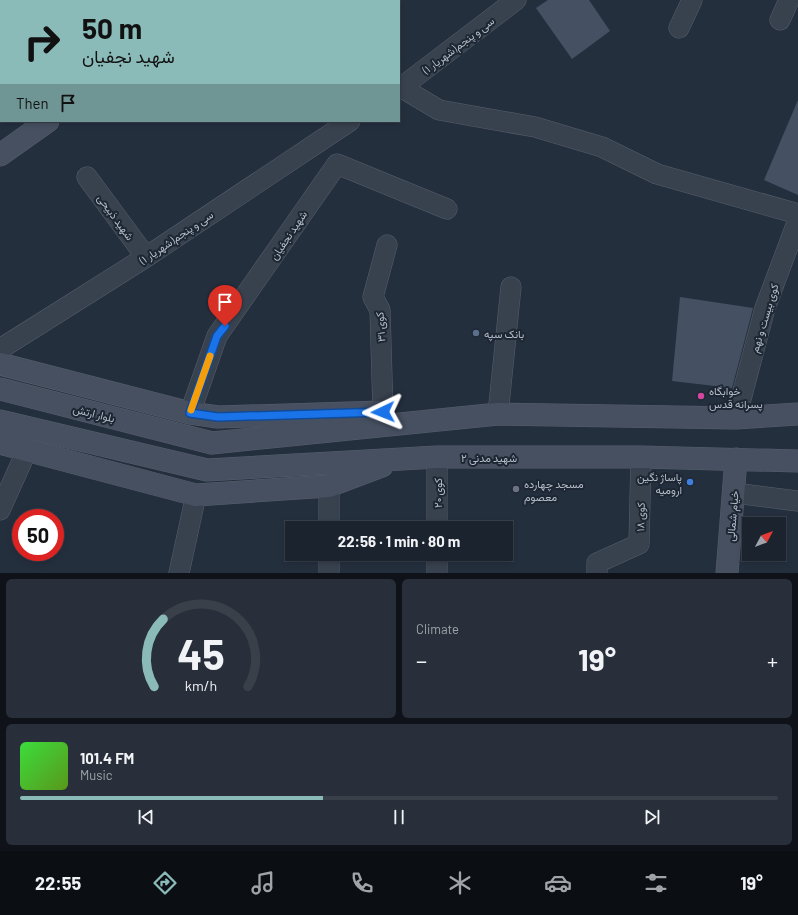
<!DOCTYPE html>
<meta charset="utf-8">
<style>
:root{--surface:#1b232e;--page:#282f3a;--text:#f1f3f6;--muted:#a0a4aa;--line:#39404a;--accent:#8bbbb9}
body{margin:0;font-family:Barlow,Vazirmatn,sans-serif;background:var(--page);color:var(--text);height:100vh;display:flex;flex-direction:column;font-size:15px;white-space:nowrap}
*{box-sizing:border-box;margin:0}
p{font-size:13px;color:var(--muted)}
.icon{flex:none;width:22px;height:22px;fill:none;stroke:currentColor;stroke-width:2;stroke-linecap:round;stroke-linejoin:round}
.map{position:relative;height:573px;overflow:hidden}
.panel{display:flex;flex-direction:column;gap:6px;padding:6px;background:#0f1319;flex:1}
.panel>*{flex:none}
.top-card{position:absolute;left:0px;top:0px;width:400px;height:122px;box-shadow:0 2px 6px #0003,0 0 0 1px var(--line);background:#8bbbb9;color:#111;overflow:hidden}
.needle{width:26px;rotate:49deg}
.tools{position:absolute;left:742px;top:517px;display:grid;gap:8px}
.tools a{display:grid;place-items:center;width:44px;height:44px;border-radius:0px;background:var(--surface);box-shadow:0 2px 6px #0003,0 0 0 1px var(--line);font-size:20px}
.speed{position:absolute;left:12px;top:509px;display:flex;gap:8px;font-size:20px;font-weight:700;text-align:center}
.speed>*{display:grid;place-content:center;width:52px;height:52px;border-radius:50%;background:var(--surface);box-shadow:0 2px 6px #0003,0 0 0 1px var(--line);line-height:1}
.speed .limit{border:6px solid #d22;background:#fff;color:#111}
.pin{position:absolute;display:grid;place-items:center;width:34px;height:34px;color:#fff;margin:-41px -17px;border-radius:50% 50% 50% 0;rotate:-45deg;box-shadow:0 0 4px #0007}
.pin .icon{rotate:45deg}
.me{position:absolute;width:44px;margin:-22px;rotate:268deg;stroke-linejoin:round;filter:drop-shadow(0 0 3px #0008)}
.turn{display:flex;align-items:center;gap:14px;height:84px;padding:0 16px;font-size:18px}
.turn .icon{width:52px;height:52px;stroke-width:2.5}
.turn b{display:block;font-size:28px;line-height:34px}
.then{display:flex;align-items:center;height:38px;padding:0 16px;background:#0003;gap:8px;font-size:15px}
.big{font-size:30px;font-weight:700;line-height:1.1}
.panel .tile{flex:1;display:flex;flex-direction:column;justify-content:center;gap:6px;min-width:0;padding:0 14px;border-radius:6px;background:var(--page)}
.panel .dial{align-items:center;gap:0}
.dial svg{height:104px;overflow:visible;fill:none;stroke:var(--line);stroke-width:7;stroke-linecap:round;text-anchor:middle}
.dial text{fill:var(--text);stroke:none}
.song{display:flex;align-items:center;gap:12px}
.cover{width:48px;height:48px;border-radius:6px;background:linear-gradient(135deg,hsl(120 70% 55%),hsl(90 70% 35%))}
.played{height:4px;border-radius:2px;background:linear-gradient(90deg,var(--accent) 40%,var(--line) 40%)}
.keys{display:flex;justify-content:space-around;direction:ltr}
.heat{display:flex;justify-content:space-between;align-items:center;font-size:22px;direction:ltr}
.panel .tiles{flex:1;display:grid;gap:6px;grid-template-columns:1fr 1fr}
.tile:last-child{grid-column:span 2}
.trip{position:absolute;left:285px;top:521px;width:228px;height:40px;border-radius:0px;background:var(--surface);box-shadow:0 2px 6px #0003,0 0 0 1px var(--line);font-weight:700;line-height:40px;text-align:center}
.dock{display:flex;height:64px;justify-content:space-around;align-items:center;background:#0b0e12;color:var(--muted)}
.dock .icon{width:28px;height:28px}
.dock .selected{color:var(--accent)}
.dock b{font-size:18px;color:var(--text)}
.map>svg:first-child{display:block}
.building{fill:#455162}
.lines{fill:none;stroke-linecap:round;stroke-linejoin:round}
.street-casing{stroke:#565f6c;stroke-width:21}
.secondary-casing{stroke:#565f6c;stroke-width:23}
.street{stroke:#38414e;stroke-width:20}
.secondary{stroke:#465061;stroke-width:22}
.route-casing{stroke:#114b97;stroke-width:10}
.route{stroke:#1a73e8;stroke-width:7}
.slow{stroke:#f59e0b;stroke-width:7}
.service-dot{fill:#5c6f8a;stroke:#1d2633;stroke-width:1.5}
.hotel-dot{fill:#d1479c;stroke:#1d2633;stroke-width:1.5}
.shop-dot{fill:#3f7fe0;stroke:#1d2633;stroke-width:1.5}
.worship-dot{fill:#6b7280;stroke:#1d2633;stroke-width:1.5}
.labels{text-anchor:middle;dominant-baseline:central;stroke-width:4;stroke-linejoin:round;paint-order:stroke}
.street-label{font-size:11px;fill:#b4bcc9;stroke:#1d2633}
.poi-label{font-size:11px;fill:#b4bcc9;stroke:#1d2633;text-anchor:start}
</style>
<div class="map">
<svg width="798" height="573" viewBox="0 0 798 573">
<rect width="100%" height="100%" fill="#242f3e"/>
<g class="building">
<polygon points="548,0 589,0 610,31 572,59 536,8"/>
<polygon points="798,100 798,195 764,180"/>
<polygon points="680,297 753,308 732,388 672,381"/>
</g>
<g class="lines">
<defs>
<g id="street">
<polyline points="86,0 87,1"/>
<polyline points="306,0 307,1"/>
<polyline points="780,20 789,0"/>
<polyline points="679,28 692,0"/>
<polyline points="402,88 439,110 535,127 602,147 657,174 798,214"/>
<polyline points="399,89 516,0"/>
<polyline points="87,177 146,257"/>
<polyline points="0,349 146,257 350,121"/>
<polyline points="383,412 380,310 373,297 387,245"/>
<polyline points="190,413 217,336 337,164 447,209"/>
<polyline points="498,414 511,287"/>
<polyline points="736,418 765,308 798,220"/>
<polyline points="437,457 437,528"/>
<polyline points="734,493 798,501"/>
<polyline points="0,510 27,450"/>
<polyline points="329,528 329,486"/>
<polyline points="437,554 437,573"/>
<polyline points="179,573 196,495"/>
<polyline points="329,573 329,554"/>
<polyline points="597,573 597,563 639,544 641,457"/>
</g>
<g id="secondary">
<polyline points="215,1 216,0"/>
<polyline points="0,155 48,121"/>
<polyline points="0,364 190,413 218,417 381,412"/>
<polyline points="0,389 212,443 498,414 736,418 798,414"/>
<polyline points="0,421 207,470 437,457 641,457 798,461"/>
<polyline points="0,443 196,495 329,486 382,466"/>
<polyline points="727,573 736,459"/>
</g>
</defs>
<use href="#street" class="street-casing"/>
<use href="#secondary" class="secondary-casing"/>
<use href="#street" class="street"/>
<use href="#secondary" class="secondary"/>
</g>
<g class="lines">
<defs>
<polyline id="route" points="225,326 217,336 190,413 218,417 383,412"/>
</defs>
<use href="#route" class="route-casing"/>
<use href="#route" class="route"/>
<polyline class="slow" points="191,410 210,356"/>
</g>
<circle class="service-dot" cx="476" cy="333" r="4"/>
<circle class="hotel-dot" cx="701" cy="396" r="4"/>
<circle class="shop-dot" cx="690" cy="482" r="4"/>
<circle class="worship-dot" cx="516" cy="489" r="4"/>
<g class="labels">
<g class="street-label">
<text transform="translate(458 45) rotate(-37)">سی و پنجم(شهریار ۱)</text>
<text transform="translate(116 217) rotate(54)">شهید ذبیحی</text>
<text transform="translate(288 235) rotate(-56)">شهید نجفیان</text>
<text transform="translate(176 237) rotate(-34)">سی و پنجم(شهریار ۱)</text>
<text transform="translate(764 318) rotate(-73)">کوی بیست و نهم</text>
<text transform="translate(380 327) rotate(-94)">کوی ۳۱</text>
<text transform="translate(94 413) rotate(14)">بلوار ارتش</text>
<text x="489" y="457">شهید مدنی ۲</text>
<text transform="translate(437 493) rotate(-90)">کوی ۲۰</text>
<text transform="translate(732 516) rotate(-85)">خیام شمالی</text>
<text transform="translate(640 517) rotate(-89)">کوی ۱۸</text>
</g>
<g class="poi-label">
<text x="484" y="333">بانک سپه</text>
<text x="709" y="390">خوابگاە<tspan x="709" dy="13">پسرانە قدس</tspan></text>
<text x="682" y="476" text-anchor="end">پاساژ نگین<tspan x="682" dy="13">ارومیه</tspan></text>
<text x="524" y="483">مسجد چهارده<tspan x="524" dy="13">معصوم</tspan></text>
</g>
</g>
</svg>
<div class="tools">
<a><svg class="needle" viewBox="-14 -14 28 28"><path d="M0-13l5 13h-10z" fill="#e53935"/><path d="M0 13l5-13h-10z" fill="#a0a4aa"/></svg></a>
</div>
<div class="speed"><div class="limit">50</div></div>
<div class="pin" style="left:225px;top:326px;background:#d93025"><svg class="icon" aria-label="arrive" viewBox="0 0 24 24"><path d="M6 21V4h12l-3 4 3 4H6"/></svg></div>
<svg class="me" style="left:383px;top:412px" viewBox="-20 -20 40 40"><path d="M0-17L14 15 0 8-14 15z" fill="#1a73e8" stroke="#fff" stroke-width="4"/></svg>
<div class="trip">22:56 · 1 min · 80 m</div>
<div class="top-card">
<div class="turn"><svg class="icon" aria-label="right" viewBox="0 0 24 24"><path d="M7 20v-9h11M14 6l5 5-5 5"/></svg><div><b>50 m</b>شهید نجفیان</div></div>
<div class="then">Then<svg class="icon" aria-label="arrive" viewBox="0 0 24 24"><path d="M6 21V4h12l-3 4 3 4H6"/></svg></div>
</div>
</div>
<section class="panel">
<div class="tiles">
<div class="tile dial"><svg viewBox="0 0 100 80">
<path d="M14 69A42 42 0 1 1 86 69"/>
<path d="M14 69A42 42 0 0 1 21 17" stroke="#8bbbb9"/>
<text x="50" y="56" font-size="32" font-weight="700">45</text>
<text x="50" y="72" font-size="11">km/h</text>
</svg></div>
<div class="tile"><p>Climate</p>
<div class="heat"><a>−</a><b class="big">19°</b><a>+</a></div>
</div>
<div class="tile">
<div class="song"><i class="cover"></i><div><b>101.4 FM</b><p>Music</p></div></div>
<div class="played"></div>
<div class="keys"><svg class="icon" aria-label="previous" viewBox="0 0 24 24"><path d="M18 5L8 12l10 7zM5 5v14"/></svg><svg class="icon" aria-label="pause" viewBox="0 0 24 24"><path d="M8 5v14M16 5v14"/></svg><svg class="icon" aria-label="next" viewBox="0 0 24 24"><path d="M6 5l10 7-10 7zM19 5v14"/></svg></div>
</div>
</div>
</section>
<nav class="dock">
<b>22:55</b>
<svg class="icon selected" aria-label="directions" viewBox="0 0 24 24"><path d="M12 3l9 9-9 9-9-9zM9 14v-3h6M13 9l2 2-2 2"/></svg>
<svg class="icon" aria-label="music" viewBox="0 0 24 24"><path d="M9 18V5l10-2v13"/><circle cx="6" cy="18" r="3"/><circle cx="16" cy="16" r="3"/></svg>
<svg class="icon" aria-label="phone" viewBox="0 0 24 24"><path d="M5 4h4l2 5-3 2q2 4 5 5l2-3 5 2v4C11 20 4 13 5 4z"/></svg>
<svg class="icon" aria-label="climate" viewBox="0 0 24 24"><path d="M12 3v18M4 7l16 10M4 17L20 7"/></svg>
<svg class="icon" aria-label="car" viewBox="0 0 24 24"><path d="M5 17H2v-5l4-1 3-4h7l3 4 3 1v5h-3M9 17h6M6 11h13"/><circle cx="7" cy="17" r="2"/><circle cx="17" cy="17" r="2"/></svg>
<svg class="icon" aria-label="filters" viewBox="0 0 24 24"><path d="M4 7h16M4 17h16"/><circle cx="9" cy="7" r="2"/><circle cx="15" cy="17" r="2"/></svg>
<b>19°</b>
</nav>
